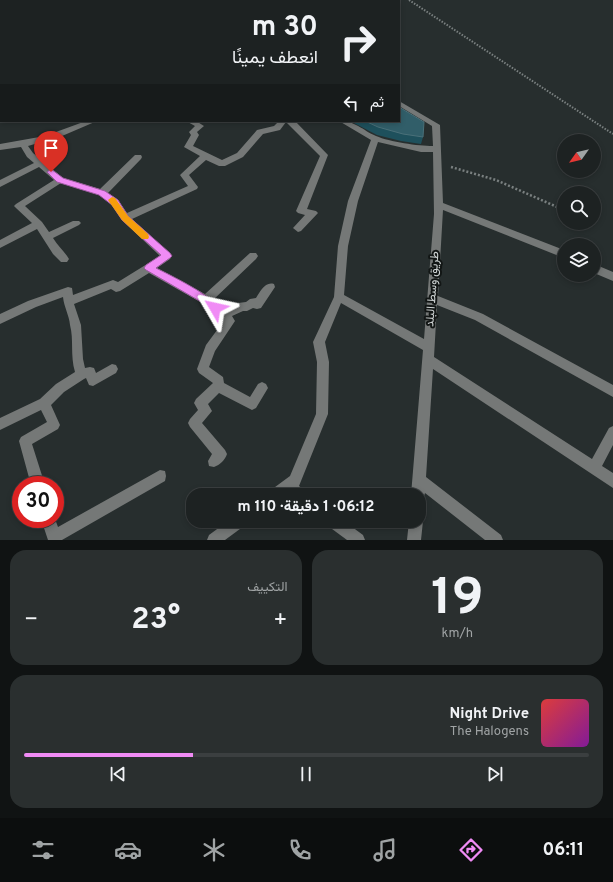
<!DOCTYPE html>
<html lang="ar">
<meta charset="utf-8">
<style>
:root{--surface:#1d2222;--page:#2a2f2f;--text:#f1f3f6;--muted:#a0a4a5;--line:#3b3f40;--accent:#f08bf5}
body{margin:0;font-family:Overpass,Vazirmatn,sans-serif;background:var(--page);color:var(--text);direction:rtl;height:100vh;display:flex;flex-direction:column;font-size:15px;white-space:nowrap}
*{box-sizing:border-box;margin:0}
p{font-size:13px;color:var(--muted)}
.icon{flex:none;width:22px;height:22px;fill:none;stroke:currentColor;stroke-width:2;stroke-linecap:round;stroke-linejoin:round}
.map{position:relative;height:540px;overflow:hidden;direction:ltr}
.sheet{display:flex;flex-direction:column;gap:10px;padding:10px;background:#101313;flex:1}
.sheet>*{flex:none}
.guide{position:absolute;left:0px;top:0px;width:400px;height:122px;box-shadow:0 2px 6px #0003,0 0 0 1px var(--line);direction:rtl;background:#1d2222;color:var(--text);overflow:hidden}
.needle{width:26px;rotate:236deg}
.fabs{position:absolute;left:557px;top:134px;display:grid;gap:8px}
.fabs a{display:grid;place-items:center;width:44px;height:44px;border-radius:50%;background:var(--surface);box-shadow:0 2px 6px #0003,0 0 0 1px var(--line);font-size:20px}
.speed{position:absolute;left:12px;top:476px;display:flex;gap:8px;font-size:20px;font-weight:700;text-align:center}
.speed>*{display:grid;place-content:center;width:52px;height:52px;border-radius:50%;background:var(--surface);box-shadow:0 2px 6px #0003,0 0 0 1px var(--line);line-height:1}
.speed .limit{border:6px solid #d22;background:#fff;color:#111}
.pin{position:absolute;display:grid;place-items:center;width:34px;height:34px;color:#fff;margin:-41px -17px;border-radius:50% 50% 50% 0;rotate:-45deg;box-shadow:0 0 4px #0007}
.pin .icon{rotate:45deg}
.me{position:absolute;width:44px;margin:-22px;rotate:306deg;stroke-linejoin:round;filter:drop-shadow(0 0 3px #0008)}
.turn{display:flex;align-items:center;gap:14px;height:84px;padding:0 16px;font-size:18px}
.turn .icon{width:52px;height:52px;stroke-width:2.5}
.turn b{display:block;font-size:28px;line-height:34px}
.then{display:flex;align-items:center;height:38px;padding:0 16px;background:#0003;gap:8px;font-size:15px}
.big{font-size:30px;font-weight:700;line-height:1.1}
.sheet .tile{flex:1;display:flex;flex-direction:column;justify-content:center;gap:6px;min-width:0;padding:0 14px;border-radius:16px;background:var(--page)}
.sheet .dial{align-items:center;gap:0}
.dial b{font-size:52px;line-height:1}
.song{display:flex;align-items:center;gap:12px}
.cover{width:48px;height:48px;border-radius:6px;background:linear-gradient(135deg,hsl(0 70% 55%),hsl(290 70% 35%))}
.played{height:4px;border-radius:2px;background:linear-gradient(90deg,var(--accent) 30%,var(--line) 30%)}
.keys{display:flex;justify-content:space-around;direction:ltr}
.heat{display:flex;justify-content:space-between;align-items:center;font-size:22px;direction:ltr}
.sheet .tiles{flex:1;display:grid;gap:10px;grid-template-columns:1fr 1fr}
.tile:last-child{grid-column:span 2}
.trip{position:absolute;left:186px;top:488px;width:240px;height:40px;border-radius:16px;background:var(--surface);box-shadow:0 2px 6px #0003,0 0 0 1px var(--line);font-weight:700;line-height:40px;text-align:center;direction:rtl}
.tab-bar{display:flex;height:64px;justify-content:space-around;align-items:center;background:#0c0e0e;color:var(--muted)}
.tab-bar .icon{width:28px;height:28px}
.tab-bar .on{color:var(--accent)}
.tab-bar b{font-size:18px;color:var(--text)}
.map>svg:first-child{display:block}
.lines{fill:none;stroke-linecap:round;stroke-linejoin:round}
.path-far1{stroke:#7a8080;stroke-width:2;stroke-dasharray:1.5 1.5;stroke-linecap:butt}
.path{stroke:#7a8080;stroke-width:2.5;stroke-dasharray:2 2;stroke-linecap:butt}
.minor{fill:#757877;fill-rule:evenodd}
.wall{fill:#1e505c}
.shaded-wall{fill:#1a3c44}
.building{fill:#315e69;stroke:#4a7079}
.route{fill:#f08bf5;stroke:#9c5a9f}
.slow{fill:#f59e0b}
.labels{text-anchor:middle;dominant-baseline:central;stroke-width:4;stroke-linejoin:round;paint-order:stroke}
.street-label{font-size:12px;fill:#ced3d3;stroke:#121615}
</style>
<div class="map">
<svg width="613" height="540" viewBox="0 0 613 540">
<rect width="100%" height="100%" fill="#272e2e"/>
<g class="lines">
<g class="path-far1">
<polyline points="409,0 613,134"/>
<polyline points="341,1 343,0"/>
</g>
<polyline class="path" points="451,167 496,180 564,210"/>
<g class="minor">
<rect x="94" y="0" width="6" height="1"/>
<polygon points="121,0 128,0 129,1 122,1"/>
<polygon points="287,0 293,0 294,1 288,1"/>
<path d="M399,101L440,125L443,203L564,250V258L443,210L438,296L483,314L613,385V397L475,320L437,305L434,357L592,459L609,428L613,426V445L602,466L613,473V488L433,369L426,477L501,535L503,540H485L425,493L423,500L419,501V495H411L423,350L341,303L325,342L329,362L328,414L299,486L304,490L306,495H269L271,490L290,476L316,414L317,362L313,342L334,297L338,246L348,201L371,140L339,121C356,121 362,130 376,136C390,142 418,146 433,146L432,126L399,106ZM378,142L421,152H433L434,214L424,339L344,295L348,246L358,201Z"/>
<path d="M86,121H97L62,136L28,146L33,153L63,178L100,189L135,155H141L142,157L141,159L108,193L118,200L127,213L188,186L180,175L200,156L184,147L191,135L189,132L195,126L186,121H196L204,126L197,132L199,135L193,146L222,160L237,153L257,130L274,126L279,121H295L328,155L307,209L316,211L318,213L301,231L298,232L293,228L305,215L298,213L296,211L320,156L286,122L280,130L263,134L243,157L225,166H219L206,160L189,175L198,187L197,189L132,219L172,256L170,259L157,268L205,294L250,253H256L258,256L256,259L213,300L224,310L238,303L246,302L250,299L256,298C260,292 265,281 274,284L275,287L261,308L257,309L253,308L247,311H243L232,316L235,321L215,351L209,367L223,377L224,383L250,397L258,384L262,382L266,384L268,388L256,408L252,410L219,393L208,404L212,411L202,423L225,450L227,454C225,460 220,465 214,467L209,466L208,461L212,454L190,427L188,423L190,419L198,410L194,403L196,399L213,383L199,373L197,369L206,345L223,322L202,303L149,273L120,291L116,292L111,289L74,304L81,325L83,359L85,368L90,367L94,368L96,373L112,364L116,365L118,369L116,373L93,386L89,385L86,378L84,379L64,392L51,405L60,425L58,429L32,444L45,485H31L19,441L21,437L47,422L41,410L0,430V418L40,399L56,384L75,372C70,355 74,340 70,325C69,315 64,307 63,297L36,307L0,324V314L28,301L68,287L72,288L73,295L113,280L118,282L160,256L122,220L112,204L99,195L61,183L25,206L42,222L49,232L73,221H79L81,223L79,225L53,238C58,246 65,252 69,259L67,262H61L53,254L37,229L0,248V240L32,223L16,208L14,206L16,204L54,180L39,167L0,187V180L34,163L27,157L21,147L0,150V144L45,136Z"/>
<polygon points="594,264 613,272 613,281 594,273"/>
<polygon points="160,470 165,471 166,476 165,481 62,540 48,540 41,519 55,519 58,527"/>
<polygon points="419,515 423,521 421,540 407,540 409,521 419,521"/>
<polygon points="228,521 246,521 244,526 225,540 207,540 209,535"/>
<polygon points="326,521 344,521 363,535 365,540 347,540 328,526"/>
</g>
</g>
<polygon class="wall" points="350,121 399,121 423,137 421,144 401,141 377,135"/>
<g class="shaded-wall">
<polygon points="138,0 152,0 151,1 138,1"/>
<polygon points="156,0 164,0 160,1 156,1"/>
<polygon points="1,41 1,55 0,55 0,42"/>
</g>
<g class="building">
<polygon points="0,0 78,0 78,1 1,1 1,41 0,42"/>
<polygon points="399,107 424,122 423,137 403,134 378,127 365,121 399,121"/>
</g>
<path class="route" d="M51,169L63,178L105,191L118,200L128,216L170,253L172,256L170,258L156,268C170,275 213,296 219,308L218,311H211L203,303L146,270L144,268L146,265L161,255L122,220L112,205L99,195L57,182L47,172Z"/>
<polygon class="slow" points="112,197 115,198 128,216 148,234 149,237 148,239 142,239 122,220 108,200"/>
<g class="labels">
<g class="street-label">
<text transform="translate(433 289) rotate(-86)">طريق وسط البلد</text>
</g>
</g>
</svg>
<div class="fabs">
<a><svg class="needle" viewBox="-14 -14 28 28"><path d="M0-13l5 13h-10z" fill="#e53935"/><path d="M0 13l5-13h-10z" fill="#a0a4a5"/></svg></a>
<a><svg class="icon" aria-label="search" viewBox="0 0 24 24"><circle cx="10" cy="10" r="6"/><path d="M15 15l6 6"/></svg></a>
<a><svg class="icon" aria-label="layers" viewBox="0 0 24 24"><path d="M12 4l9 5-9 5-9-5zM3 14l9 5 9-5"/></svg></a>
</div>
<div class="speed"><div class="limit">30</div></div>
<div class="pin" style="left:51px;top:172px;background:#d93025"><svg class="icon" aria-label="arrive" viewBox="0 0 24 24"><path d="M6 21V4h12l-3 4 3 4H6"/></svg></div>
<svg class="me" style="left:215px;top:308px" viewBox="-20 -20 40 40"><path d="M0-17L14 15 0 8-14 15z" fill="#f08bf5" stroke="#fff" stroke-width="4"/></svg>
<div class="trip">06:12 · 1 دقيقة · 110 m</div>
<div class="guide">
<div class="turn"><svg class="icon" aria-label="right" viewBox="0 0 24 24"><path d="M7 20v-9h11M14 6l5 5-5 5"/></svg><div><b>30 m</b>انعطف يمينًا</div></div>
<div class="then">ثم<svg class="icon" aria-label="left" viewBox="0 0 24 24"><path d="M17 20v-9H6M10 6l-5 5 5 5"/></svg></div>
</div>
</div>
<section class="sheet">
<div class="tiles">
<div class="tile dial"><b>19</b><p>km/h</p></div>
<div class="tile"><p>التكييف</p>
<div class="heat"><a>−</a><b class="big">23°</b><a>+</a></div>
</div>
<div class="tile">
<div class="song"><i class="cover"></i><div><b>Night Drive</b><p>The Halogens</p></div></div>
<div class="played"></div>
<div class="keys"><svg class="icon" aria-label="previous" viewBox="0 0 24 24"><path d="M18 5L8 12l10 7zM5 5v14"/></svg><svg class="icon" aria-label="pause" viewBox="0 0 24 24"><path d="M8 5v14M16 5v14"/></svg><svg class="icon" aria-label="next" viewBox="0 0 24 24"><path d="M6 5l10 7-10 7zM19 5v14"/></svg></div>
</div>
</div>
</section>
<nav class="tab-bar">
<b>06:11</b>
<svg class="icon on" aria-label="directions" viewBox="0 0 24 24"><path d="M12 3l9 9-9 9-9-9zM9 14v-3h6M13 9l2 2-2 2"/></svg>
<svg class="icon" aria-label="music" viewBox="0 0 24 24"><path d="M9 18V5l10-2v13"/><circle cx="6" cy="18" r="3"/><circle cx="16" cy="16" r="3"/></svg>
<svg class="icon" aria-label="phone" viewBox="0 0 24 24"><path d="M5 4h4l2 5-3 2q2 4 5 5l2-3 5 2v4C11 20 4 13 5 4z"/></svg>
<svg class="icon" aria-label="climate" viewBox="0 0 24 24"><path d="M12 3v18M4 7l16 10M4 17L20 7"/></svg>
<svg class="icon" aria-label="car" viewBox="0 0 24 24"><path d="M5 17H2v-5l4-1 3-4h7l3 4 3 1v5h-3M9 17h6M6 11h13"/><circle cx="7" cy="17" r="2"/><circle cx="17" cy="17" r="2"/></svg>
<svg class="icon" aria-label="filters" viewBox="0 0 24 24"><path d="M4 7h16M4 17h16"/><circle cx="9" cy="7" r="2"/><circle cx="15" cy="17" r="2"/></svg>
</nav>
